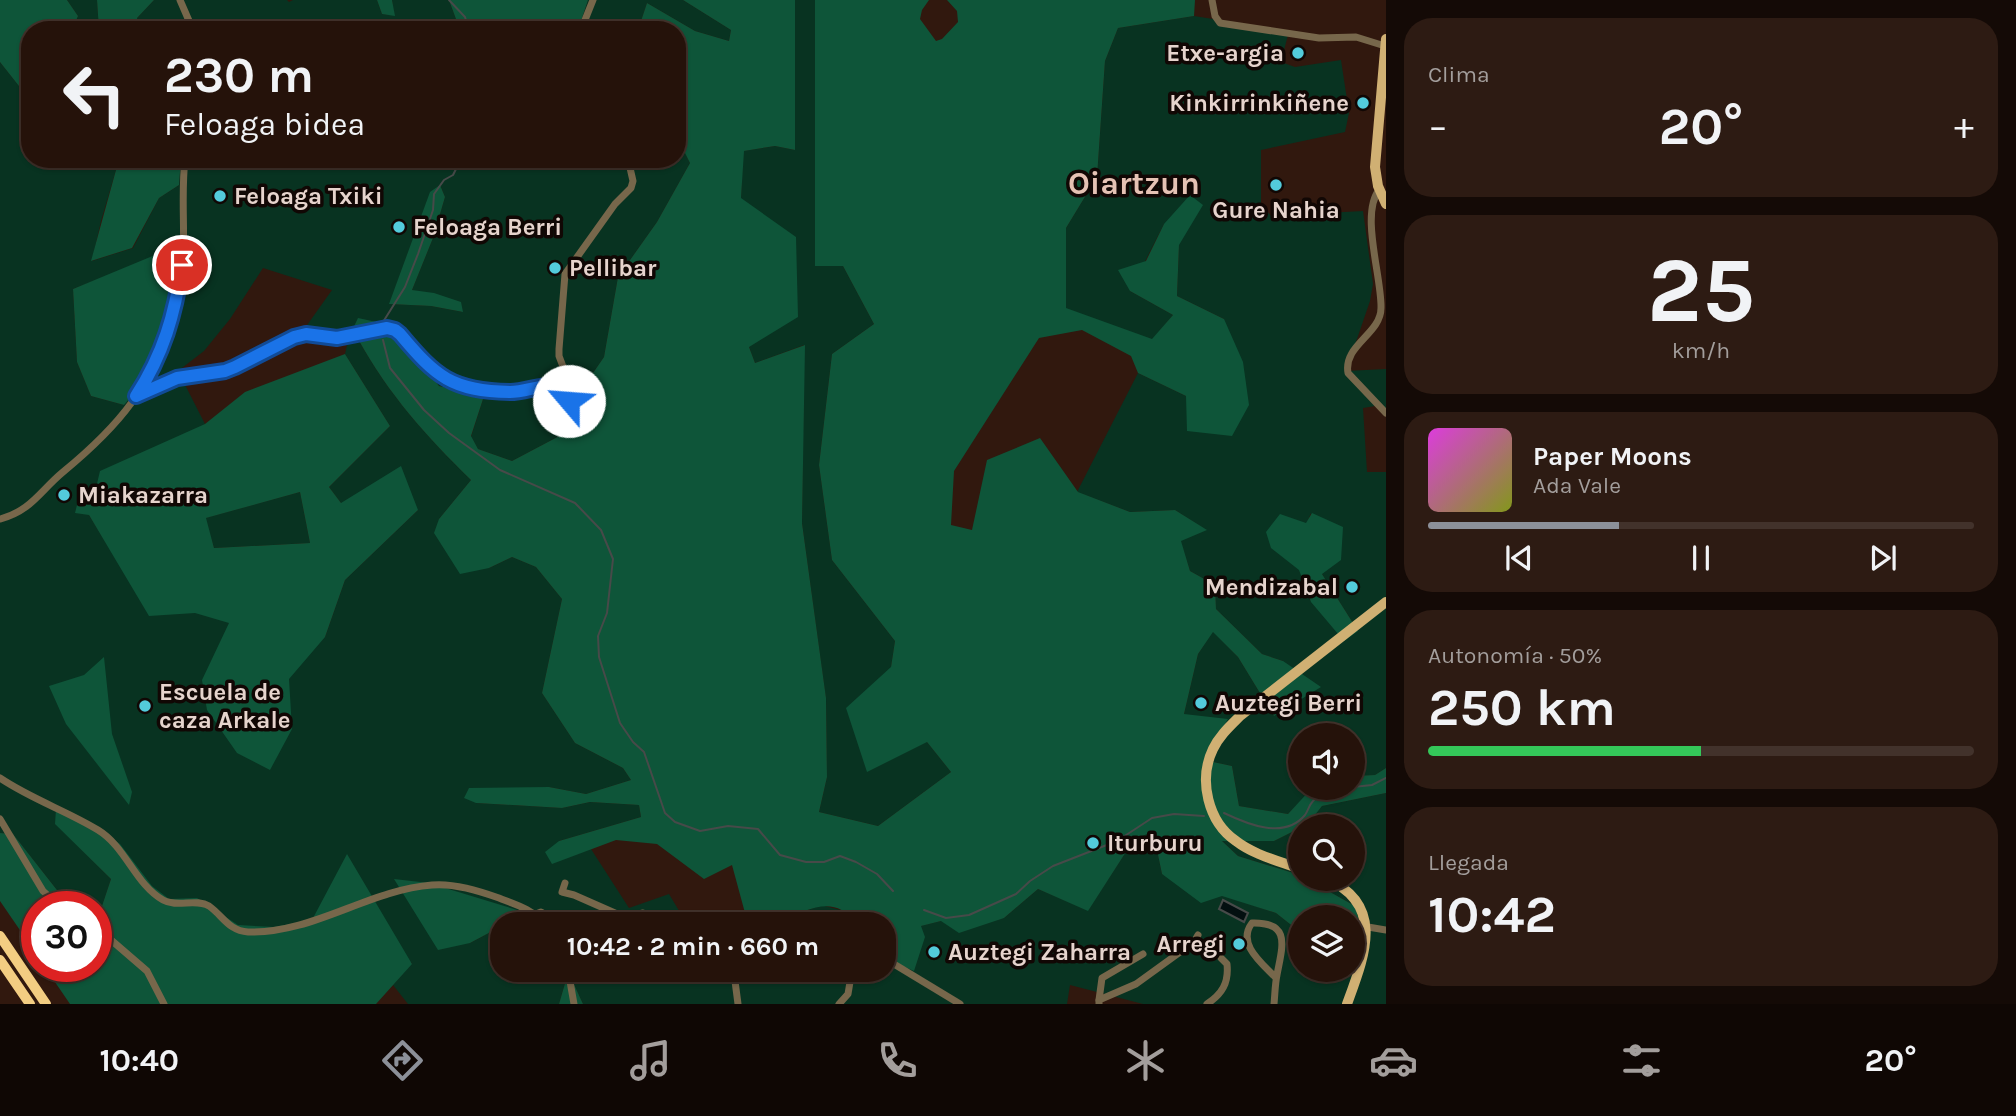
<!DOCTYPE html>
<html lang="es">
<meta charset="utf-8">
<style>
:root{--surface:#25120a;--page:#2d1b13;--text:#f1f3f6;--muted:#a39e9c;--line:#42322b;--accent:#8c9099}
body{margin:0;font-family:Karla,sans-serif;background:var(--page);color:var(--text);height:100vh;display:flex;flex-direction:column;font-size:26px;white-space:nowrap}
*{box-sizing:border-box;margin:0}
p{font-size:23px;color:var(--muted)}
.icon{flex:none;width:38px;height:38px;fill:none;stroke:currentColor;stroke-width:2;stroke-linecap:round;stroke-linejoin:round}
.map{position:relative;flex:1;overflow:hidden}
.drawer{display:flex;flex-direction:column;gap:18px;padding:18px;background:#140a06;width:630px}
.drawer>*{flex:none}
.guide{position:absolute;left:21px;top:21px;width:665px;height:147px;border-radius:28px;box-shadow:0 2px 5px #0004,0 0 0 2px var(--line);background:#25120a;color:var(--text);overflow:hidden}
.fabs{position:absolute;left:1288px;top:723px;display:grid;gap:14px}
.fabs a{display:grid;place-items:center;width:77px;height:77px;border-radius:50%;background:var(--surface);box-shadow:0 2px 5px #0004,0 0 0 2px var(--line);font-size:35px}
.speed{position:absolute;left:21px;top:891px;display:flex;gap:14px;font-size:35px;font-weight:700;text-align:center}
.speed>*{display:grid;place-content:center;width:91px;height:91px;border-radius:50%;background:var(--surface);box-shadow:0 2px 5px #0004,0 0 0 2px var(--line);line-height:1}
.speed .limit{border:10px solid #d22;background:#fff;color:#111}
.pin{position:absolute;display:grid;place-items:center;width:60px;height:60px;color:#fff;margin:-30px;border:4px solid #fff;border-radius:50%;box-shadow:0 2px 7px #0007}
.me{position:absolute;width:77px;margin:-38px;rotate:297deg;stroke-linejoin:round;filter:drop-shadow(0 0 5px #0008)}
.turn{display:flex;align-items:center;gap:24px;height:147px;padding:0 28px;font-size:32px}
.turn .icon{width:91px;height:91px;stroke-width:2.5}
.turn b{display:block;font-size:49px;line-height:60px}
.big{font-size:52px;font-weight:700;line-height:1.1}
.drawer .widget{flex:1;display:flex;flex-direction:column;justify-content:center;gap:10px;min-width:0;padding:0 24px;border-radius:28px;background:var(--page)}
.drawer .dial{align-items:center;gap:0}
.dial b{font-size:91px;line-height:1}
.song{display:flex;align-items:center;gap:21px}
.cover{width:84px;height:84px;border-radius:10px;background:linear-gradient(135deg,hsl(300 70% 55%),hsl(70 70% 35%))}
.played{height:7px;border-radius:4px;background:linear-gradient(90deg,var(--accent) 35%,var(--line) 35%)}
.keys{display:flex;justify-content:space-around;direction:ltr}
.heat{display:flex;justify-content:space-between;align-items:center;font-size:38px;direction:ltr}
.charge{height:10px;border-radius:5px;background:linear-gradient(90deg,#34c759 50%,var(--line) 0)}
.trip{position:absolute;left:490px;top:912px;width:406px;height:70px;border-radius:28px;background:var(--surface);box-shadow:0 2px 5px #0004,0 0 0 2px var(--line);font-weight:700;line-height:70px;text-align:center}
.dock{display:flex;height:112px;justify-content:space-around;align-items:center;background:#0f0704;color:var(--muted)}
.dock .icon{width:49px;height:49px}
.dock .selected{color:var(--accent)}
.dock b{font-size:32px;color:var(--text)}
main{display:flex;flex:1;min-height:0}
.map>svg:first-child{display:block}
.green{fill:#083321;fill-rule:evenodd}
.forest{fill:#0e5539;fill-rule:evenodd}
.water{fill:#030f10;stroke:#474a49;stroke-width:2}
.lines{fill:none;stroke-linecap:round;stroke-linejoin:round}
.stream{stroke:#474a49;stroke-width:2}
.minor{stroke:#77674b;stroke-width:7}
.major{stroke:#d0b073;stroke-width:10}
.highway{stroke:#f3cd82;stroke-width:10}
.route-casing{stroke:#114b97;stroke-width:18}
.route{stroke:#1a73e8;stroke-width:12}
.poi-dot{fill:#53cbdb;stroke:#110704;stroke-width:2.5}
.labels{text-anchor:middle;dominant-baseline:central;stroke-width:7;stroke-linejoin:round;paint-order:stroke}
.poi-label{font-size:24px;font-weight:bold;fill:#e6d4cd;stroke:#110704;text-anchor:start}
.district-label{font-size:32px;font-weight:bold;fill:#e5c2b4;stroke:#110704}
</style>
<main>
<div class="map">
<svg width="1386" height="1004" viewBox="0 0 1386 1004">
<rect width="100%" height="100%" fill="#31180e"/>
<g class="green">
<polygon points="67,0 97,0 99,30 72,30 78,16"/>
<polygon points="154,0 287,0 289,2 293,0 377,0 382,14 394,15 392,0 449,0 460,30 140,30 137,18"/>
<polygon points="588,0 683,0 731,30 729,41 695,31 647,3 639,27 641,30 578,30"/>
<polygon points="795,0 815,0 816,266 843,266 874,324 832,354 819,465 832,560 895,641 891,667 927,742 951,772 878,826 819,812 827,777 826,699 802,523 804,345 755,363 749,347 741,198 743,151 775,146 795,150"/>
<path d="M1194,16L1289,31L1281,62L1295,67L1341,60L1349,113L1345,132L1261,150V204L1271,216L1363,211L1373,284L1370,301L1346,371L1386,369V414L1375,406L1363,408L1367,472H1386V768L1375,775L1353,776V735H1300V788H1314L1288,814L1239,806L1232,766L1204,760L1184,714L1198,654L1213,631L1238,657L1274,716L1283,661L1262,654L1216,609L1215,585L1190,571L1180,540L1206,530L1175,510L1130,512L1077,492L1138,373L1186,396L1224,319L1177,296L1179,245L1164,224L1130,291L1173,315L1152,340L1066,309V228L1097,177L1105,61L1118,28ZM1311,513L1322,574L1358,631C1348,625 1318,610 1312,602C1295,583 1301,535 1311,513Z"/>
<path d="M0,62L30,100V159H93L116,170L101,221L92,261L133,248L159,198L179,185L181,159H489L493,167L514,159H677V150L683,149L690,163L657,222L618,277L604,357L571,405L565,433L512,461L478,449L471,437L484,396L439,386L415,355L381,323L349,337L358,339C389,395 426,436 471,480L439,519L489,568L512,557L536,567L562,599L542,693L575,743L623,768L631,780L586,794L549,787L476,803L562,808L590,802L639,805L641,817L559,841L552,863L591,849L629,908L669,894L687,924H506L526,914L429,883L470,943L502,926V970H739V972L884,970V958L920,926L941,921L1004,918L1038,889L1088,910L1133,841L1153,831L1162,874L1276,913L1300,932V970H1353V937L1363,933L1355,906L1307,879L1353,878V826H1305L1322,806L1386,793V1004H1143L1070,985L1067,1004H583L572,980H566L559,1004H408L393,985L412,963L313,919L284,926L251,930L171,901L56,824L111,879L98,919L96,906H77L64,899L13,834L0,833ZM440,185L445,197L433,238L412,290L463,312L431,306L390,304ZM140,263L124,405L91,396L77,362L73,289ZM263,268L332,290L300,335L349,337L345,354L390,426L329,487L341,503L418,510L345,580L325,637L205,562L126,575L89,515L77,505L205,424L178,371L204,351L230,319Z"/>
<polygon points="300,492 310,543 214,548 205,518"/>
<polygon points="1300,828 1300,875 1238,856 1221,840 1274,841"/>
<polygon points="821,905 848,912 857,924 780,924 782,920"/>
</g>
<g class="forest">
<polygon points="0,0 67,0 78,16 72,30 30,30 30,100 0,62"/>
<polygon points="97,0 154,0 137,18 140,30 99,30"/>
<polygon points="377,0 392,0 395,16 382,14"/>
<polygon points="449,0 588,0 578,30 460,30"/>
<path d="M683,0H795V150L775,146L744,151L741,198L796,237L798,317L749,347L755,363L805,345L802,523L826,698L827,777L819,812L878,826L951,772L927,742L867,772L846,708L891,667L895,641L832,560L819,465L832,354L874,324L843,266H815V0H929L922,10L920,19L936,41L942,39L958,22L957,11L947,0H1195L1194,16L1118,28L1105,61L1097,177L1066,228V308L1152,339L1173,315L1130,291L1118,270L1146,261L1164,224L1190,195L1203,205L1179,245L1177,296L1224,319L1243,362L1249,405L1232,436L1187,431L1186,396L1138,373L1131,356L1082,330L1039,338L954,471L951,525L972,530L987,460L1040,438L1078,492L1130,512L1175,510L1207,530L1181,541L1190,571L1215,585L1216,609L1262,654L1283,661L1321,687L1274,716L1238,657L1213,632L1198,654L1184,714L1228,719L1204,760L1232,766L1239,806L1288,814L1312,788H1353V776L1375,775L1386,768V793L1322,806L1307,825L1300,826V828L1274,841H1222L1238,856L1300,875V878L1307,879L1355,906L1363,934L1353,937V917H1300V932L1276,913L1222,896L1201,903L1162,874L1153,831L1133,841L1088,911L1038,889L1004,918L959,933L941,921L921,926L925,937L914,971L884,958V924H857C834,894 811,909 782,920L780,924H748L732,865L704,879L657,844L616,840L552,864L545,852L559,841L641,817L639,805L590,802L562,808L476,803L464,798L469,788L549,787L586,794L631,780L623,768L575,743L542,693L562,599L536,567L512,557L489,568L460,574L434,533L439,519L471,480C426,436 389,395 358,339L349,337L358,318L381,323L415,355L439,386L484,396L471,436L478,449L512,461L565,433L571,405L604,357L618,277L657,222L690,163L683,149L677,150V80L683,68L677,63V30H641L639,27L647,3L695,31L729,41L731,30Z"/>
<polygon points="93,159 181,159 179,185 159,198 132,248 91,261 116,170"/>
<polygon points="440,185 445,197 433,238 412,290 434,293 461,302 463,312 431,306 389,304 430,192"/>
<polygon points="155,255 178,266 171,306 154,369 124,405 91,396 77,362 73,289"/>
<path d="M345,354L390,426L329,487L341,503L401,466L418,510L345,580L325,637L289,679L292,729L270,770L237,753L207,710L202,680L229,623L195,613L149,616L89,515L75,513L77,505L94,496L100,471L205,424L245,392ZM300,492L310,543L214,548L206,518Z"/>
<polygon points="1312,513 1343,527 1341,560 1322,574 1358,631 1344,641 1311,602 1299,570 1271,548 1266,532 1280,514 1306,523"/>
<polygon points="104,657 112,734 132,792 129,805 66,724 49,686 84,675"/>
<polygon points="56,809 102,831 120,844 152,886 169,899 197,898 238,925 274,927 312,920 347,854 412,964 376,1004 70,1004 44,966 96,966 96,918 98,918 111,879 55,824"/>
<polygon points="0,833 13,834 64,899 77,906 37,906 37,955 0,901"/>
<polygon points="394,879 429,883 527,913 502,924 502,926 470,943 438,950"/>
<polygon points="566,980 572,980 583,1004 559,1004"/>
</g>
<polygon class="water" points="1223,900 1248,913 1244,922 1219,909"/>
<g class="lines">
<g class="stream">
<polyline points="449,0 465,17 469,30"/>
<polyline points="383,322 405,287 418,254 433,210 434,194 444,180 453,175 458,165 457,159"/>
<polyline points="383,340 390,368 424,410 449,433 500,470 575,503 601,530 613,559 607,613 598,636 599,657 620,723 633,742 644,752 665,813 675,822 700,831 728,826 758,829 780,855 806,862 824,862 840,856 856,862 877,874 893,891"/>
<polyline points="1353,787 1372,785 1386,778"/>
<path d="M1224,813C1247,824 1284,840 1305,815C1308,811 1309,805 1313,801C1322,790 1335,789 1348,788"/>
<polyline points="924,910 946,918 969,915 1016,894 1030,881 1053,866 1117,841 1152,818 1174,814 1204,816"/>
</g>
<g class="minor">
<polyline points="180,0 193,30"/>
<polyline points="1212,0 1215,16 1220,23 1319,38 1356,37 1385,46"/>
<polyline points="581,30 593,0"/>
<path d="M1379,190C1360,214 1382,278 1381,308C1381,334 1343,345 1348,373L1386,413"/>
<path d="M136,396L177,378L225,371L235,367L294,337L306,334L337,338L387,328L395,330L400,334C435,377 453,391 510,392C525,392 539,385 553,386L565,400L572,398L573,393L559,356V349L565,274L615,204L631,188L633,181L628,159"/>
<path d="M0,519C31,511 40,491 63,472C119,426 154,385 173,313C177,296 182,278 183,261C185,227 181,193 185,159"/>
<path d="M0,778C31,799 67,811 98,830C126,847 135,884 163,900C177,908 196,898 209,906C223,916 229,931 248,932C313,934 368,890 432,885C454,883 479,891 499,898C517,905 532,909 544,924"/>
<polyline points="0,819 43,891 53,900 67,906"/>
<polyline points="565,883 562,892 574,895 624,917"/>
<polyline points="536,914 541,912 558,921 575,924"/>
<polyline points="596,924 643,913 675,924"/>
<polyline points="96,927 147,971 164,1004"/>
<polyline points="1368,927 1386,930"/>
<polyline points="884,958 960,1004"/>
<polyline points="568,970 574,1004"/>
<polyline points="738,970 735,981 738,1004"/>
<polyline points="1099,1000 1102,978 1143,954"/>
<polyline points="839,1004 848,994 852,970"/>
<polyline points="1099,1004 1099,1000 1136,984 1194,942 1198,935"/>
<path d="M1207,1004C1222,994 1229,983 1227,964L1221,958"/>
<path d="M1274,1004C1275,994 1275,984 1277,975C1282,947 1292,922 1252,923C1236,944 1263,964 1276,978"/>
</g>
<g class="major">
<polyline points="1386,39 1375,167 1378,186 1386,204"/>
<path d="M1300,869C1279,861 1254,855 1236,841C1208,822 1198,780 1213,749C1219,736 1230,726 1240,716L1386,602"/>
<path d="M1325,878C1386,904 1365,955 1347,1004"/>
</g>
<g class="highway">
<polyline points="0,936 46,1004"/>
<polyline points="0,960 30,1004"/>
</g>
</g>
<g class="lines">
<defs>
<path id="route" d="M182,265C175,314 163,355 136,396L177,378L225,371L235,367L294,337L306,334L337,338L387,328L395,330L400,334C436,377 452,391 510,392C525,392 539,385 553,386L565,400L569,401"/>
</defs>
<use href="#route" class="route-casing"/>
<use href="#route" class="route"/>
</g>
<g class="poi-dot">
<circle cx="1298" cy="53" r="7"/>
<circle cx="1363" cy="103" r="7"/>
<circle cx="1276" cy="185" r="7"/>
<circle cx="220" cy="196" r="7"/>
<circle cx="399" cy="227" r="7"/>
<circle cx="555" cy="268" r="7"/>
<circle cx="64" cy="495" r="7"/>
<circle cx="1352" cy="587" r="7"/>
<circle cx="1201" cy="703" r="7"/>
<circle cx="145" cy="706" r="7"/>
<circle cx="1093" cy="843" r="7"/>
<circle cx="1239" cy="944" r="7"/>
<circle cx="934" cy="952" r="7"/>
</g>
<g class="labels">
<g class="poi-label">
<text x="1284" y="53" text-anchor="end">Etxe-argia</text>
<text x="1349" y="103" text-anchor="end">Kinkirrinkiñene</text>
<text x="234" y="196">Feloaga Txiki</text>
<text x="1276" y="210" text-anchor="middle">Gure Nahia</text>
<text x="413" y="227">Feloaga Berri</text>
<text x="569" y="268">Pellibar</text>
<text x="78" y="495">Miakazarra</text>
<text x="1338" y="587" text-anchor="end">Mendizabal</text>
<text x="159" y="692">Escuela de<tspan x="159" dy="28">caza Arkale</tspan></text>
<text x="1215" y="703">Auztegi Berri</text>
<text x="1107" y="843">Iturburu</text>
<text x="1225" y="944" text-anchor="end">Arregi</text>
<text x="948" y="952">Auztegi Zaharra</text>
</g>
<g class="district-label">
<text x="1134" y="183">Oiartzun</text>
</g>
</g>
</svg>
<div class="fabs">
<a><svg class="icon" aria-label="sound" viewBox="0 0 24 24"><path d="M4 9h4l5-4v14l-5-4H4zM17 9q2 3 0 6"/></svg></a>
<a><svg class="icon" aria-label="search" viewBox="0 0 24 24"><circle cx="10" cy="10" r="6"/><path d="M15 15l6 6"/></svg></a>
<a><svg class="icon" aria-label="layers" viewBox="0 0 24 24"><path d="M12 4l9 5-9 5-9-5zM3 14l9 5 9-5"/></svg></a>
</div>
<div class="speed"><div class="limit">30</div></div>
<div class="pin" style="left:182px;top:265px;background:#d93025"><svg class="icon" aria-label="arrive" viewBox="0 0 24 24"><path d="M6 21V4h12l-3 4 3 4H6"/></svg></div>
<svg class="me" style="left:569px;top:401px" viewBox="-20 -20 40 40"><circle r="19" fill="#fff"/><path d="M0-13L10 11 0 6-10 11z" fill="#1a73e8"/></svg>
<div class="trip">10:42 · 2 min · 660 m</div>
<div class="guide">
<div class="turn"><svg class="icon" aria-label="left" viewBox="0 0 24 24"><path d="M17 20v-9H6M10 6l-5 5 5 5"/></svg><div><b>230 m</b>Feloaga bidea</div></div>
</div>
</div>
<section class="drawer">
<div class="widget"><p>Clima</p>
<div class="heat"><a>−</a><b class="big">20°</b><a>+</a></div>
</div>
<div class="widget dial"><b>25</b><p>km/h</p></div>
<div class="widget">
<div class="song"><i class="cover"></i><div><b>Paper Moons</b><p>Ada Vale</p></div></div>
<div class="played"></div>
<div class="keys"><svg class="icon" aria-label="previous" viewBox="0 0 24 24"><path d="M18 5L8 12l10 7zM5 5v14"/></svg><svg class="icon" aria-label="pause" viewBox="0 0 24 24"><path d="M8 5v14M16 5v14"/></svg><svg class="icon" aria-label="next" viewBox="0 0 24 24"><path d="M6 5l10 7-10 7zM19 5v14"/></svg></div>
</div>
<div class="widget"><p>Autonomía · 50%</p><b class="big">250 km</b><div class="charge"></div></div>
<div class="widget"><p>Llegada</p><b class="big">10:42</b></div>
</section>
</main>
<nav class="dock">
<b>10:40</b>
<svg class="icon selected" aria-label="directions" viewBox="0 0 24 24"><path d="M12 3l9 9-9 9-9-9zM9 14v-3h6M13 9l2 2-2 2"/></svg>
<svg class="icon" aria-label="music" viewBox="0 0 24 24"><path d="M9 18V5l10-2v13"/><circle cx="6" cy="18" r="3"/><circle cx="16" cy="16" r="3"/></svg>
<svg class="icon" aria-label="phone" viewBox="0 0 24 24"><path d="M5 4h4l2 5-3 2q2 4 5 5l2-3 5 2v4C11 20 4 13 5 4z"/></svg>
<svg class="icon" aria-label="climate" viewBox="0 0 24 24"><path d="M12 3v18M4 7l16 10M4 17L20 7"/></svg>
<svg class="icon" aria-label="car" viewBox="0 0 24 24"><path d="M5 17H2v-5l4-1 3-4h7l3 4 3 1v5h-3M9 17h6M6 11h13"/><circle cx="7" cy="17" r="2"/><circle cx="17" cy="17" r="2"/></svg>
<svg class="icon" aria-label="filters" viewBox="0 0 24 24"><path d="M4 7h16M4 17h16"/><circle cx="9" cy="7" r="2"/><circle cx="15" cy="17" r="2"/></svg>
<b>20°</b>
</nav>
